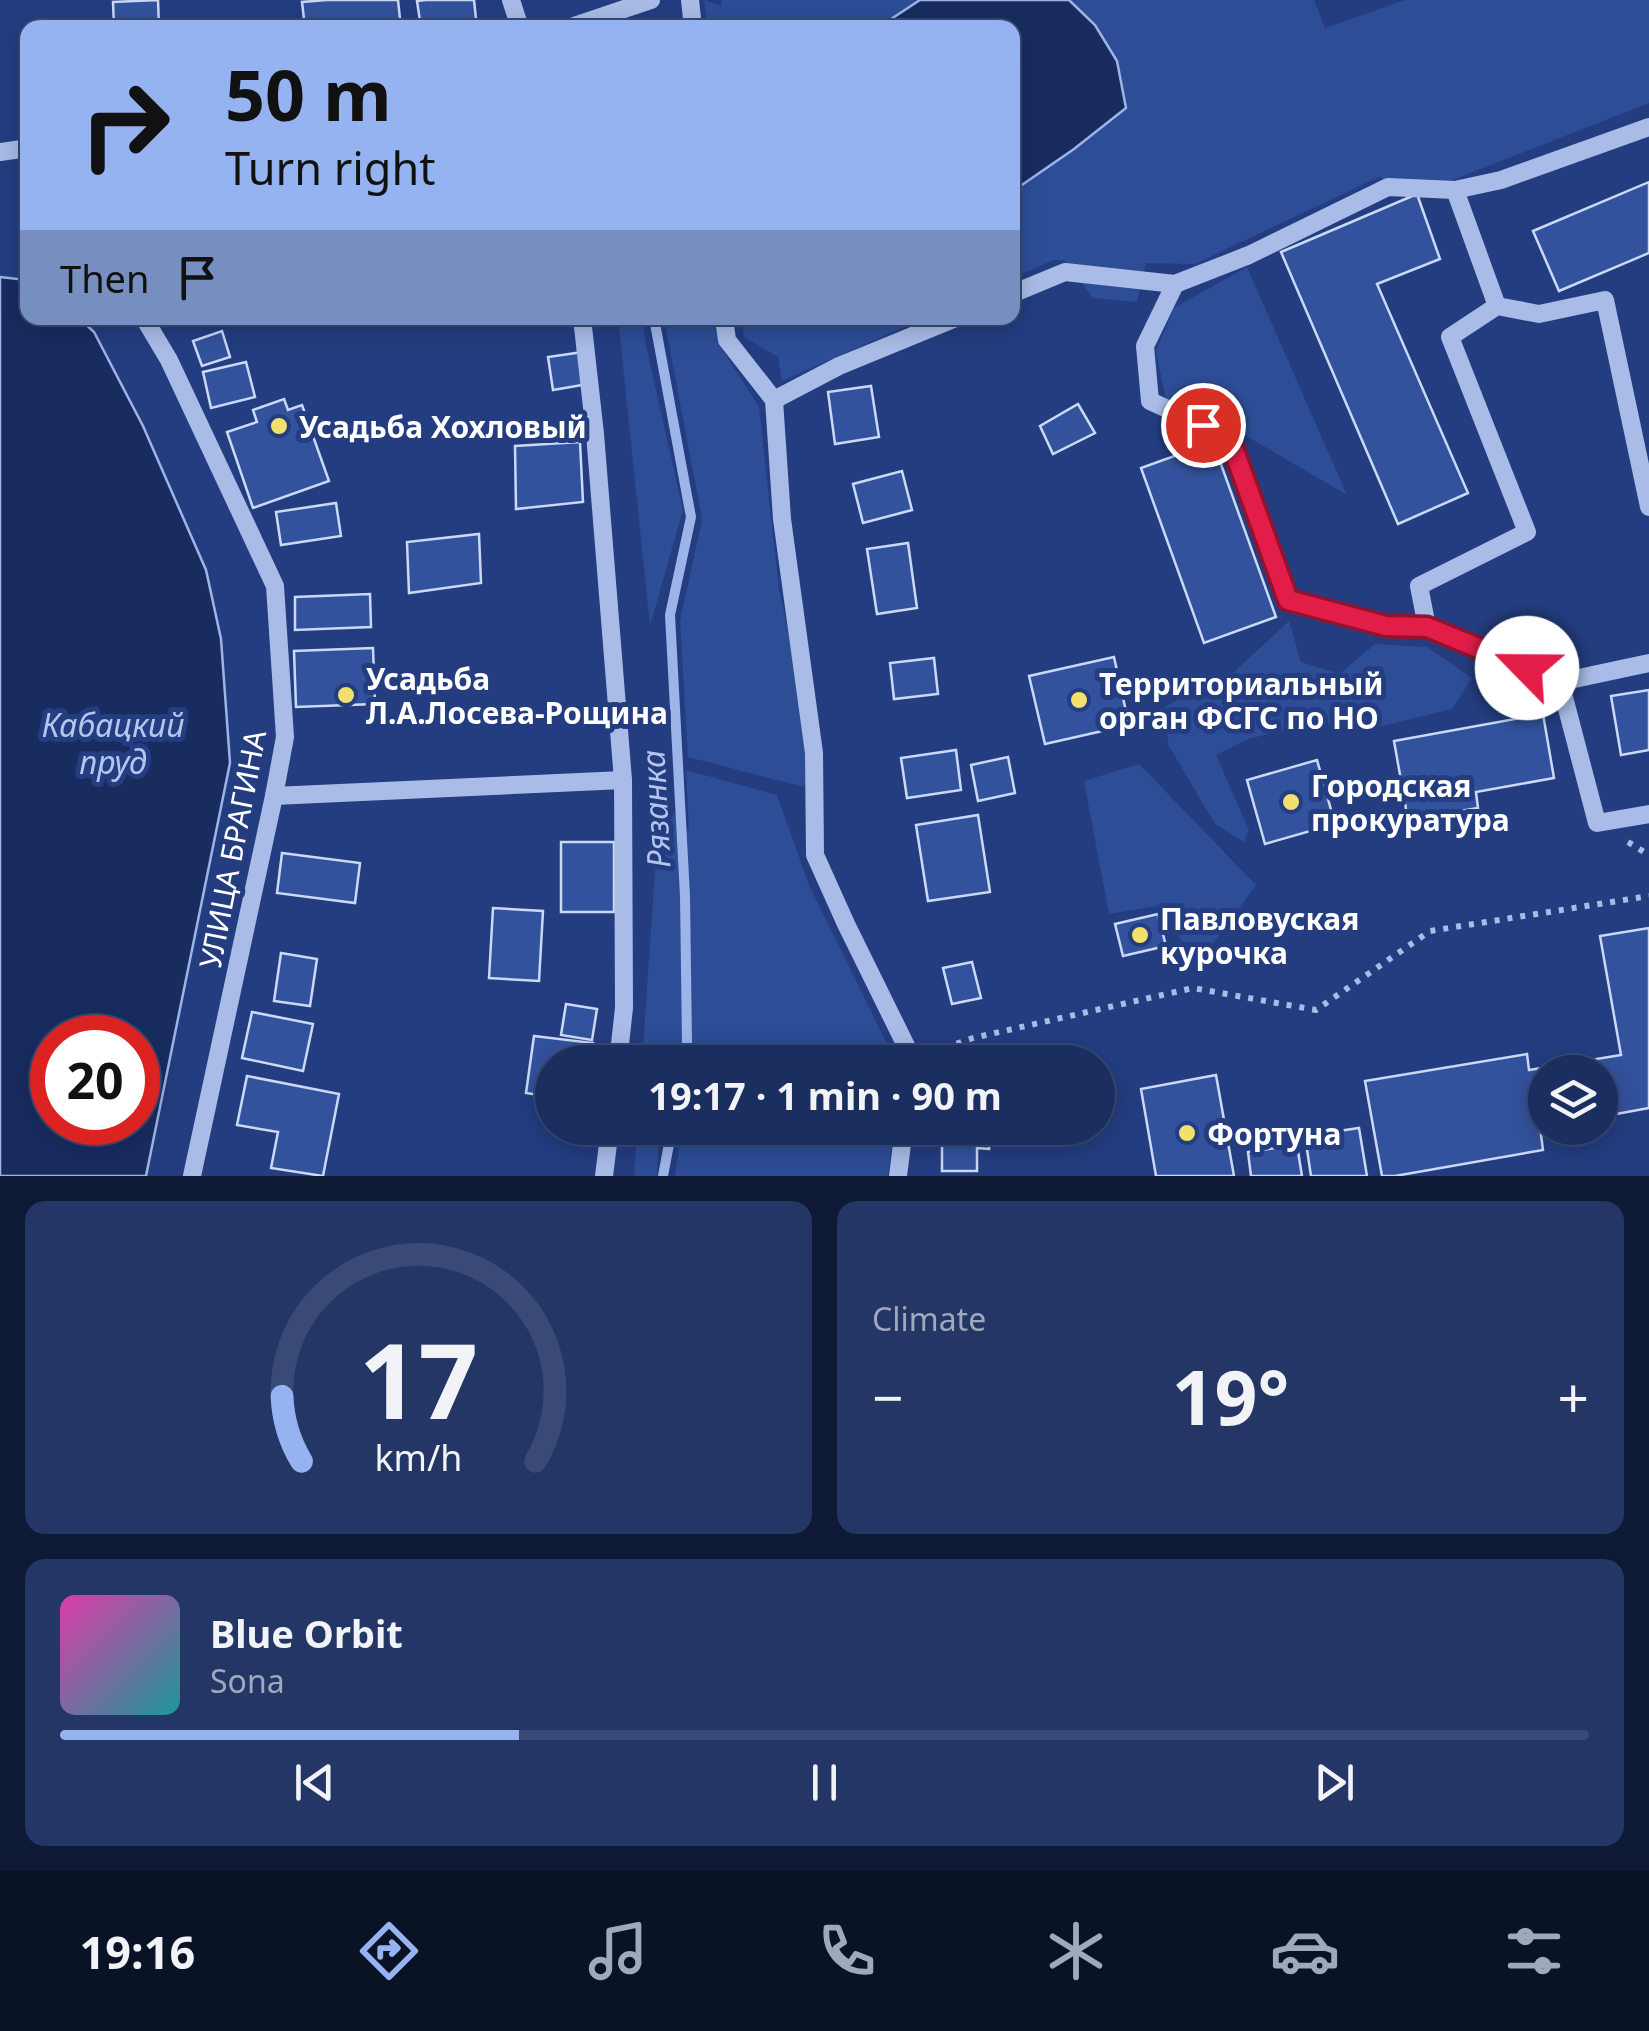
<!DOCTYPE html>
<meta charset="utf-8">
<style>
:root{--surface:#1a2e60;--page:#233666;--text:#f1f3f6;--muted:#9fa8bd;--line:#384a75;--accent:#95b2f1}
body{margin:0;font-family:"Noto Sans",sans-serif;background:var(--page);color:var(--text);height:100vh;display:flex;flex-direction:column;font-size:38px;white-space:nowrap}
*{box-sizing:border-box;margin:0}
p{font-size:32px;color:var(--muted)}
.icon{flex:none;width:55px;height:55px;fill:none;stroke:currentColor;stroke-width:2;stroke-linecap:round;stroke-linejoin:round}
.map{position:relative;height:1176px;overflow:hidden}
.panel{display:flex;flex-direction:column;gap:25px;padding:25px;background:#0e1935;flex:1}
.panel>*{flex:none}
.top-card{position:absolute;left:20px;top:20px;width:1000px;height:305px;border-radius:20px;box-shadow:0 5px 25px #0003,0 0 0 2px var(--line);background:#95b2f1;color:#111;overflow:hidden}
.tools{position:absolute;left:1528px;top:1055px;display:grid;gap:20px}
.tools a{display:grid;place-items:center;width:90px;height:90px;border-radius:50%;background:var(--surface);box-shadow:0 5px 25px #0003,0 0 0 2px var(--line);font-size:50px}
.speed{position:absolute;left:30px;top:1015px;display:flex;gap:20px;font-size:50px;font-weight:700;text-align:center}
.speed>*{display:grid;place-content:center;width:130px;height:130px;border-radius:50%;background:var(--surface);box-shadow:0 5px 25px #0003,0 0 0 2px var(--line);line-height:1}
.speed .limit{border:15px solid #d22;background:#fff;color:#111}
.pin{position:absolute;display:grid;place-items:center;width:85px;height:85px;color:#fff;margin:-42px;border:5px solid #fff;border-radius:50%;box-shadow:0 2px 10px #0007}
.me{position:absolute;width:110px;margin:-55px;rotate:293deg;stroke-linejoin:round;filter:drop-shadow(0 0 8px #0008)}
.turn{display:flex;align-items:center;gap:35px;height:210px;padding:0 40px;font-size:45px}
.turn .icon{width:130px;height:130px;stroke-width:2.5}
.turn b{display:block;font-size:70px;line-height:85px}
.then{display:flex;align-items:center;height:95px;padding:0 40px;background:#0003;gap:20px;font-size:38px}
.big{font-size:75px;font-weight:700;line-height:1.1}
.panel .card{flex:1;display:flex;flex-direction:column;justify-content:center;gap:15px;min-width:0;padding:0 35px;border-radius:20px;background:var(--page)}
.panel .dial{align-items:center;gap:0}
.dial svg{height:260px;overflow:visible;fill:none;stroke:var(--line);stroke-width:7;stroke-linecap:round;text-anchor:middle}
.dial text{fill:var(--text);stroke:none}
.song{display:flex;align-items:center;gap:30px}
.cover{width:120px;height:120px;border-radius:15px;background:linear-gradient(135deg,hsl(320 70% 55%),hsl(180 70% 35%))}
.played{height:10px;border-radius:5px;background:linear-gradient(90deg,var(--accent) 30%,var(--line) 30%)}
.keys{display:flex;justify-content:space-around;direction:ltr}
.heat{display:flex;justify-content:space-between;align-items:center;font-size:55px;direction:ltr}
.panel .tiles{flex:1;display:grid;gap:25px;grid-template-columns:1fr 1fr}
.card:last-child{grid-column:span 2}
.trip{position:absolute;left:535px;top:1045px;width:580px;height:100px;border-radius:50px;background:var(--surface);box-shadow:0 5px 25px #0003,0 0 0 2px var(--line);font-weight:700;line-height:100px;text-align:center}
.tab-bar{display:flex;height:160px;justify-content:space-around;align-items:center;background:#0a1226;color:var(--muted)}
.tab-bar .icon{width:70px;height:70px}
.tab-bar .current{color:var(--accent)}
.tab-bar b{font-size:45px;color:var(--text)}
.map>svg:first-child{display:block}
.green{fill:#2d4d97}
.water{fill:#182c60;stroke:#9db4e8;stroke-width:2.5;fill-rule:evenodd}
.lines{fill:none;stroke-linecap:round;stroke-linejoin:round}
.stream{stroke:#9db4e8;stroke-width:10}
.building{fill:#33529d;stroke:#ccd9f5;stroke-width:2.5}
.path{stroke:#a9bce7;stroke-width:6;stroke-dasharray:5 8;stroke-linecap:butt}
.minor{stroke:#a9bce7;stroke-width:18}
.route-casing{stroke:#92132f;stroke-width:25}
.route{stroke:#e11d48;stroke-width:18}
.poi-dot{fill:#f2df6c;stroke:#233d80;stroke-width:4}
.labels{text-anchor:middle;dominant-baseline:central;stroke-width:10;stroke-linejoin:round;paint-order:stroke}
.poi-label{font-size:30px;font-weight:bold;fill:#fff;stroke:#233d80;text-anchor:start}
.street-label{font-size:30px;fill:#fff;stroke:#233d80}
.water-label{font-size:32px;font-style:italic;fill:#b4c6ee;stroke:#233d80}
</style>
<div class="map">
<svg width="1649" height="1176" viewBox="0 0 1649 1176">
<rect width="100%" height="100%" fill="#233d80"/>
<g class="green">
<polygon points="704,0 721,6 721,0 920,0 879,28 707,27"/>
<polygon points="1069,0 1314,0 1325,28 1405,0 1649,0 1649,103 1417,194 1379,177 1195,264 1146,263 1137,302 1093,298 1064,260 1053,260 1013,278 1012,191 1074,149 1126,108 1095,25"/>
<polygon points="1247,267 1347,495 1221,421 1166,400 1156,351 1174,308"/>
<polygon points="618,318 643,318 645,341 683,510 650,626"/>
<polygon points="664,318 716,318 720,346 759,407 779,589 814,749 804,787 688,757 680,621 702,519"/>
<polygon points="742,318 925,318 782,381 778,357 744,337"/>
<polygon points="1289,621 1301,662 1340,674 1375,644 1427,647 1472,678 1452,709 1374,728 1316,723 1248,739 1216,755 1249,830 1244,842 1215,824 1169,746 1162,709 1195,689 1233,673"/>
<polygon points="1139,764 1256,885 1208,950 1181,941 1164,905 1109,914 1084,781"/>
<polygon points="686,770 777,795 809,885 891,1052 891,1062 642,1062 658,828 663,800 689,832"/>
<polygon points="637,1128 659,1128 657,1176 634,1176"/>
<polygon points="682,1128 894,1128 888,1176 675,1176"/>
</g>
<g class="water">
<polygon points="920,0 1069,0 1095,25 1117,61 1126,108 1074,149 1013,191 1012,28 879,27"/>
<path d="M0,277L27,280L28,318H79L94,332L143,426L206,570L221,639L230,763L146,1176H0ZM52,1038H138V1122H52Z"/>
</g>
<g class="lines">
<g class="stream">
<polyline points="654,318 691,517 670,615 685,896 687,1042 683,1062"/>
<polyline points="663,1176 672,1128"/>
</g>
</g>
<g class="building">
<polygon points="158,0 159,28 114,28 113,2"/>
<polygon points="327,0 398,0 401,28 305,28 302,2"/>
<polygon points="426,0 474,0 477,28 421,28 417,1"/>
<polygon points="1649,182 1649,253 1559,291 1533,231"/>
<polygon points="1417,194 1440,259 1377,284 1468,493 1398,524 1281,252"/>
<polygon points="222,331 230,357 202,366 193,341"/>
<polygon points="583,352 588,384 553,390 548,357"/>
<polygon points="246,362 255,397 211,408 203,372"/>
<polygon points="871,386 879,437 835,444 828,392"/>
<polygon points="284,399 288,410 302,405 329,481 253,508 227,432 257,422 253,410"/>
<polygon points="1078,404 1095,433 1053,454 1040,426"/>
<polygon points="580,442 583,502 516,509 515,446"/>
<polygon points="1213,442 1276,617 1204,643 1141,468"/>
<polygon points="902,471 912,510 863,523 853,484"/>
<polygon points="336,503 341,536 281,545 276,512"/>
<polygon points="479,534 481,583 409,593 407,542"/>
<polygon points="908,543 917,608 877,614 867,549"/>
<polygon points="370,594 371,627 295,630 295,597"/>
<polygon points="373,648 375,704 296,707 294,651"/>
<polygon points="1114,657 1129,725 1045,744 1029,676"/>
<polygon points="934,658 938,694 894,699 890,663"/>
<polygon points="1649,690 1649,750 1621,755 1611,696"/>
<polygon points="1543,714 1554,778 1476,792 1478,808 1408,820 1394,741"/>
<polygon points="956,750 961,790 907,798 901,758"/>
<polygon points="1008,757 1015,793 978,801 971,765"/>
<polygon points="1317,760 1335,824 1265,844 1247,780"/>
<polygon points="978,815 990,892 928,901 916,825"/>
<rect x="561" y="842" width="53" height="70"/>
<polygon points="282,853 360,863 355,903 277,893"/>
<polygon points="493,908 543,911 539,981 489,978"/>
<polygon points="1158,914 1166,946 1123,956 1115,924"/>
<polygon points="1649,928 1649,1108 1600,1117 1600,1072 1545,1072 1545,1126 1540,1127 1543,1150 1395,1176 1382,1176 1365,1081 1527,1054 1529,1070 1621,1055 1600,936"/>
<polygon points="281,953 317,959 310,1006 274,1001"/>
<polygon points="972,962 981,998 952,1004 943,968"/>
<polygon points="566,1004 597,1009 592,1040 561,1035"/>
<polygon points="252,1012 313,1024 303,1071 242,1058"/>
<polygon points="534,1036 593,1043 590,1062 552,1062 552,1097 526,1093"/>
<polygon points="984,1054 985,1062 945,1062 944,1058"/>
<polygon points="1216,1075 1234,1176 1156,1176 1141,1089"/>
<polygon points="247,1076 339,1094 323,1176 271,1168 278,1132 237,1125"/>
<polygon points="942,1128 989,1128 989,1149 977,1148 977,1171 942,1171"/>
<polygon points="1359,1128 1367,1176 1311,1176 1305,1136"/>
<polygon points="1297,1145 1302,1176 1251,1176 1248,1152"/>
</g>
<g class="lines">
<g class="path">
<polyline points="1628,842 1649,855"/>
<polyline points="932,1052 973,1038 1193,988 1316,1010 1430,931 1649,896"/>
</g>
<g class="minor">
<polyline points="511,0 520,28"/>
<polyline points="690,0 693,28"/>
<polyline points="568,28 651,0"/>
<polyline points="0,152 28,148"/>
<polyline points="1455,190 1497,306"/>
<polyline points="1175,284 1145,346 1150,401 1229,437 1288,600 1386,625 1427,627 1560,682 1597,823 1649,814"/>
<polyline points="1012,294 1065,272 1175,284 1249,255 1388,187 1455,190 1501,180 1649,127"/>
<polyline points="144,318 169,360 275,586 285,737 274,796 192,1176"/>
<polyline points="582,318 595,434 623,780 624,1008 618,1062"/>
<polyline points="724,318 727,340 774,400 782,519 814,753 815,855 846,924 912,1058 912,1062"/>
<polyline points="774,400 839,366 956,318"/>
<polyline points="1427,627 1419,586 1527,532 1450,337 1497,306 1539,314 1605,300 1649,507"/>
<polyline points="1560,682 1649,663"/>
<polyline points="274,796 623,780"/>
<polyline points="604,1176 610,1128"/>
<polyline points="898,1176 904,1128"/>
</g>
</g>
<g class="lines">
<defs>
<polyline id="route" points="1203,425 1229,437 1288,600 1386,626 1427,627 1527,668"/>
</defs>
<use href="#route" class="route-casing"/>
<use href="#route" class="route"/>
</g>
<g class="poi-dot">
<circle cx="279" cy="426" r="10"/>
<circle cx="346" cy="695" r="10"/>
<circle cx="1079" cy="700" r="10"/>
<circle cx="1291" cy="802" r="10"/>
<circle cx="1140" cy="935" r="10"/>
<circle cx="1187" cy="1133" r="10"/>
</g>
<g class="labels">
<g class="poi-label">
<text x="299" y="426">Усадьба Хохловый</text>
<text x="366" y="678">Усадьба<tspan x="366" dy="34">Л.А.Лосева-Рощина</tspan></text>
<text x="1099" y="683">Территориальный<tspan x="1099" dy="34">орган ФСГС по НО</tspan></text>
<text x="1311" y="785">Городская<tspan x="1311" dy="34">прокуратура</tspan></text>
<text x="1160" y="918">Павловуская<tspan x="1160" dy="34">курочка</tspan></text>
<text x="1207" y="1133">Фортуна</text>
</g>
<g class="street-label">
<text transform="translate(232 849) rotate(-79)">УЛИЦА БРАГИНА</text>
</g>
<g class="water-label">
<text x="113" y="724">Кабацкий<tspan x="113" dy="37">пруд</tspan></text>
<text transform="translate(655 809) rotate(-93)">Рязанка</text>
</g>
</g>
</svg>
<div class="tools">
<a><svg class="icon" aria-label="layers" viewBox="0 0 24 24"><path d="M12 4l9 5-9 5-9-5zM3 14l9 5 9-5"/></svg></a>
</div>
<div class="speed"><div class="limit">20</div></div>
<div class="pin" style="left:1203px;top:425px;background:#d93025"><svg class="icon" aria-label="arrive" viewBox="0 0 24 24"><path d="M6 21V4h12l-3 4 3 4H6"/></svg></div>
<svg class="me" style="left:1527px;top:668px" viewBox="-20 -20 40 40"><circle r="19" fill="#fff"/><path d="M0-13L10 11 0 6-10 11z" fill="#e11d48"/></svg>
<div class="trip">19:17 · 1 min · 90 m</div>
<div class="top-card">
<div class="turn"><svg class="icon" aria-label="right" viewBox="0 0 24 24"><path d="M7 20v-9h11M14 6l5 5-5 5"/></svg><div><b>50 m</b>Turn right</div></div>
<div class="then">Then<svg class="icon" aria-label="arrive" viewBox="0 0 24 24"><path d="M6 21V4h12l-3 4 3 4H6"/></svg></div>
</div>
</div>
<section class="panel">
<div class="tiles">
<div class="card dial"><svg viewBox="0 0 100 80">
<path d="M14 69A42 42 0 1 1 86 69"/>
<path d="M14 69A42 42 0 0 1 8 49" stroke="#95b2f1"/>
<text x="50" y="56" font-size="32" font-weight="700">17</text>
<text x="50" y="72" font-size="11">km/h</text>
</svg></div>
<div class="card"><p>Climate</p>
<div class="heat"><a>−</a><b class="big">19°</b><a>+</a></div>
</div>
<div class="card">
<div class="song"><i class="cover"></i><div><b>Blue Orbit</b><p>Sona</p></div></div>
<div class="played"></div>
<div class="keys"><svg class="icon" aria-label="previous" viewBox="0 0 24 24"><path d="M18 5L8 12l10 7zM5 5v14"/></svg><svg class="icon" aria-label="pause" viewBox="0 0 24 24"><path d="M8 5v14M16 5v14"/></svg><svg class="icon" aria-label="next" viewBox="0 0 24 24"><path d="M6 5l10 7-10 7zM19 5v14"/></svg></div>
</div>
</div>
</section>
<nav class="tab-bar">
<b>19:16</b>
<svg class="icon current" aria-label="directions" viewBox="0 0 24 24"><path d="M12 3l9 9-9 9-9-9zM9 14v-3h6M13 9l2 2-2 2"/></svg>
<svg class="icon" aria-label="music" viewBox="0 0 24 24"><path d="M9 18V5l10-2v13"/><circle cx="6" cy="18" r="3"/><circle cx="16" cy="16" r="3"/></svg>
<svg class="icon" aria-label="phone" viewBox="0 0 24 24"><path d="M5 4h4l2 5-3 2q2 4 5 5l2-3 5 2v4C11 20 4 13 5 4z"/></svg>
<svg class="icon" aria-label="climate" viewBox="0 0 24 24"><path d="M12 3v18M4 7l16 10M4 17L20 7"/></svg>
<svg class="icon" aria-label="car" viewBox="0 0 24 24"><path d="M5 17H2v-5l4-1 3-4h7l3 4 3 1v5h-3M9 17h6M6 11h13"/><circle cx="7" cy="17" r="2"/><circle cx="17" cy="17" r="2"/></svg>
<svg class="icon" aria-label="filters" viewBox="0 0 24 24"><path d="M4 7h16M4 17h16"/><circle cx="9" cy="7" r="2"/><circle cx="15" cy="17" r="2"/></svg>
</nav>
